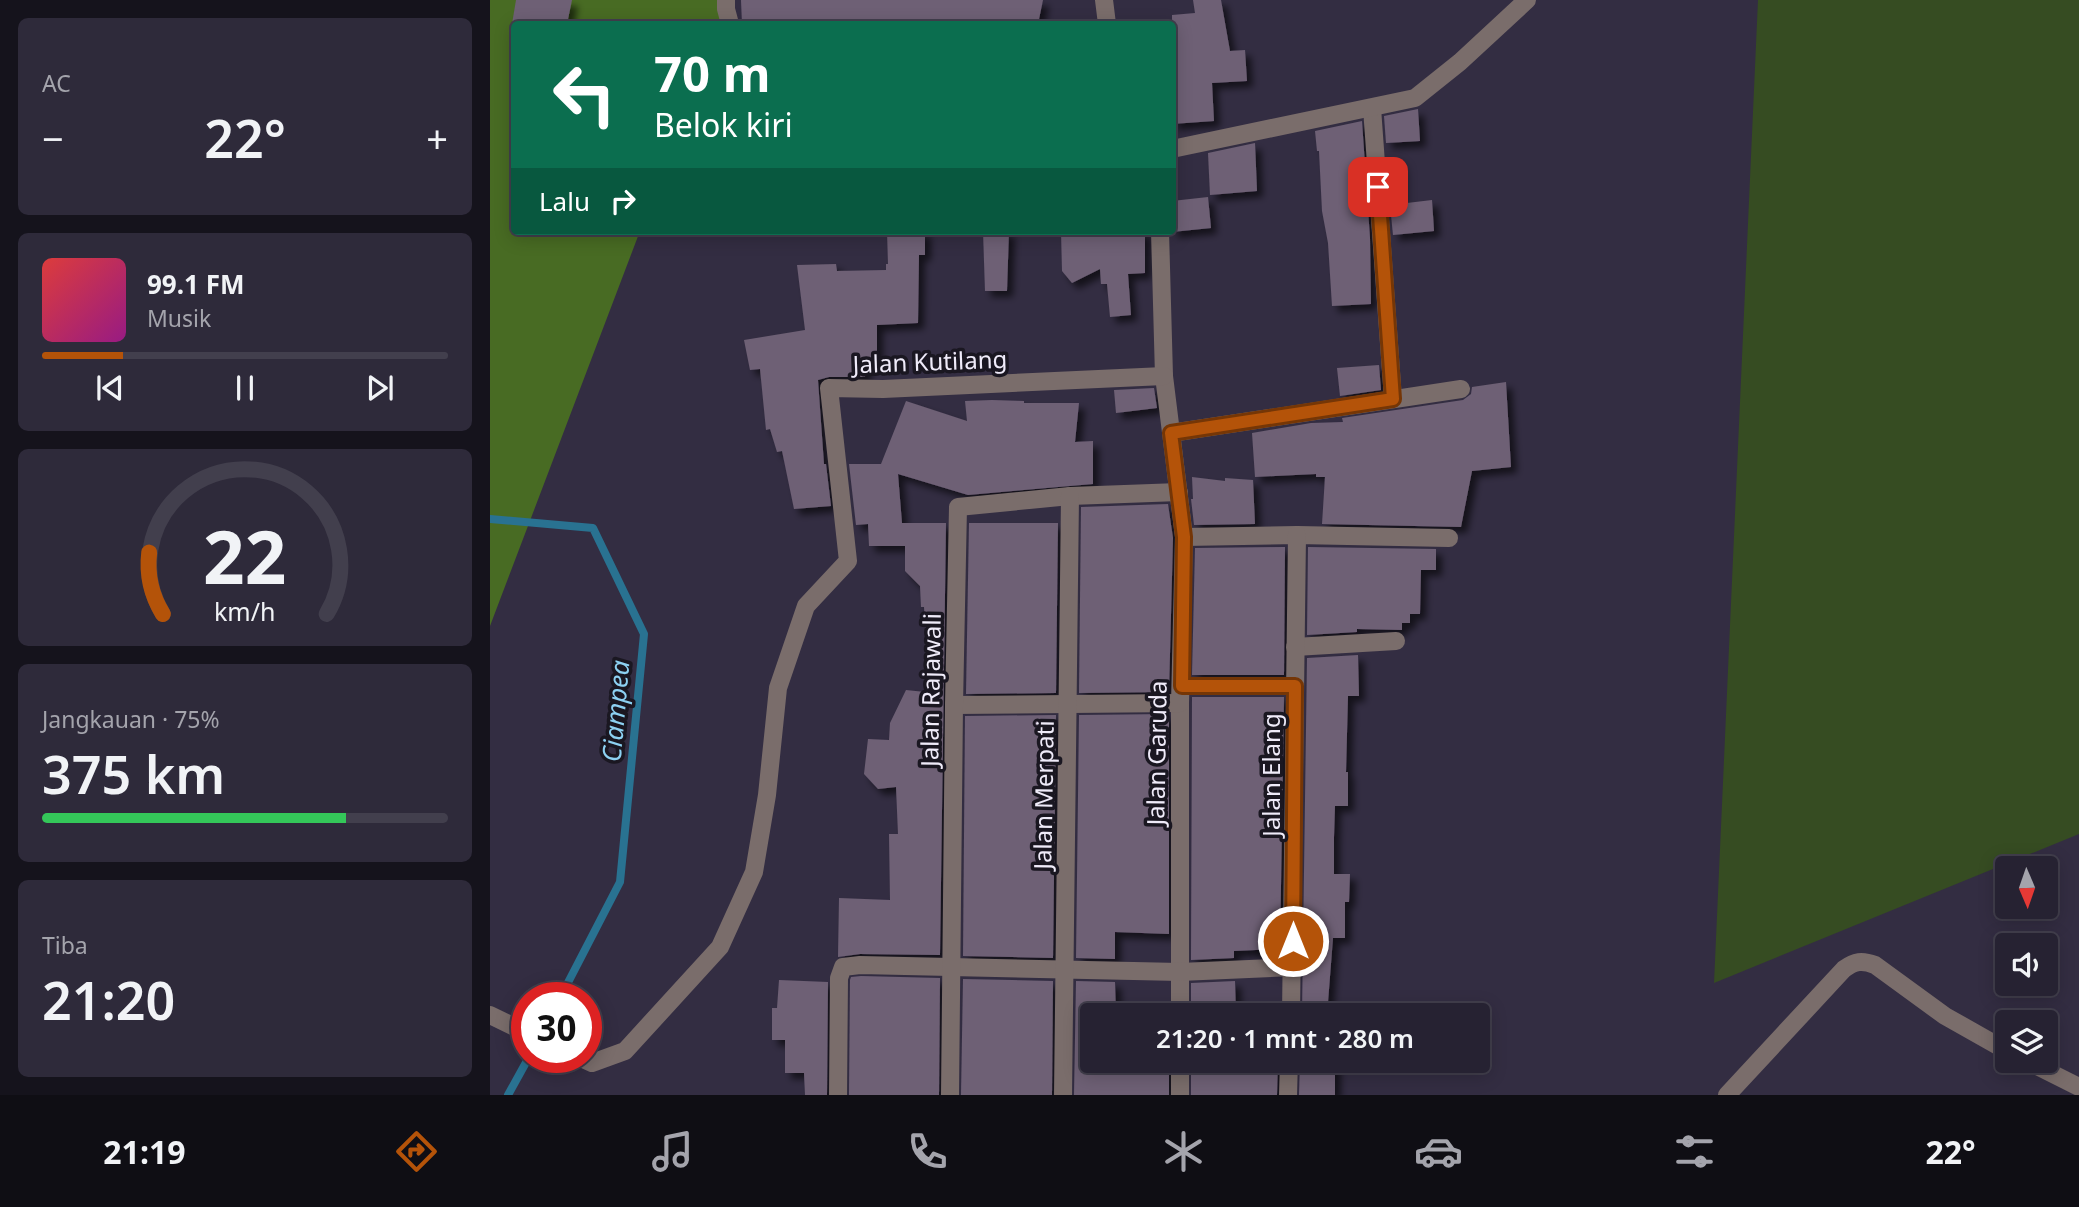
<!DOCTYPE html>
<html lang="id">
<meta charset="utf-8">
<style>
:root{--surface:#262232;--page:#2e2a3a;--text:#f1f3f6;--muted:#a4a4ac;--line:#423f4d;--accent:#b45309}
body{margin:0;font-family:"Noto Sans",sans-serif;background:var(--page);color:var(--text);height:100vh;display:flex;flex-direction:column;font-size:26px;white-space:nowrap}
*{box-sizing:border-box;margin:0}
p{font-size:23px;color:var(--muted)}
.icon{flex:none;width:38px;height:38px;fill:none;stroke:currentColor;stroke-width:2;stroke-linecap:round;stroke-linejoin:round}
.map{position:relative;flex:1;overflow:hidden}
.panel{display:flex;flex-direction:column;gap:18px;padding:18px;background:#15131c;width:490px}
.panel>*{flex:none}
.hud{position:absolute;left:21px;top:21px;width:665px;height:214px;border-radius:7px;box-shadow:0 4px 18px #0003,0 0 0 2px var(--line);background:#0b6e4f;color:#fff;overflow:hidden}
.needle{width:46px;rotate:178deg}
.tools{position:absolute;left:1505px;top:856px;display:grid;gap:14px}
.tools a{display:grid;place-items:center;width:63px;height:63px;border-radius:7px;background:var(--surface);box-shadow:0 4px 18px #0003,0 0 0 2px var(--line);font-size:35px}
.speed{position:absolute;left:21px;top:982px;display:flex;gap:14px;font-size:35px;font-weight:700;text-align:center}
.speed>*{display:grid;place-content:center;width:91px;height:91px;border-radius:50%;background:var(--surface);box-shadow:0 4px 18px #0003,0 0 0 2px var(--line);line-height:1}
.speed .limit{border:10px solid #d22;background:#fff;color:#111}
.pin{position:absolute;display:grid;place-items:center;width:60px;height:60px;color:#fff;margin:-30px;border-radius:14px;box-shadow:0 4px 10px #0006}
.me{position:absolute;width:77px;margin:-38px;rotate:0deg;stroke-linejoin:round;filter:drop-shadow(0 0 5px #0008)}
.turn{display:flex;align-items:center;gap:24px;height:147px;padding:0 28px;font-size:32px}
.turn .icon{width:91px;height:91px;stroke-width:2.5}
.turn b{display:block;font-size:49px;line-height:60px}
.then{display:flex;align-items:center;height:66px;padding:0 28px;background:#0003;gap:14px;font-size:26px}
.big{font-size:52px;font-weight:600;line-height:1.1}
.panel .widget{flex:1;display:flex;flex-direction:column;justify-content:center;gap:10px;min-width:0;padding:0 24px;border-radius:10px;background:var(--page)}
.panel .dial{align-items:center;gap:0}
.dial svg{height:182px;overflow:visible;fill:none;stroke:var(--line);stroke-width:7;stroke-linecap:round;text-anchor:middle}
.dial text{fill:var(--text);stroke:none}
.song{display:flex;align-items:center;gap:21px}
.cover{width:84px;height:84px;border-radius:10px;background:linear-gradient(135deg,hsl(0 70% 55%),hsl(310 70% 35%))}
.played{height:7px;border-radius:4px;background:linear-gradient(90deg,var(--accent) 20%,var(--line) 20%)}
.keys{display:flex;justify-content:space-around;direction:ltr}
.heat{display:flex;justify-content:space-between;align-items:center;font-size:38px;direction:ltr}
.charge{height:10px;border-radius:5px;background:linear-gradient(90deg,#34c759 75%,var(--line) 0)}
.trip{position:absolute;left:590px;top:1003px;width:410px;height:70px;border-radius:7px;background:var(--surface);box-shadow:0 4px 18px #0003,0 0 0 2px var(--line);font-weight:600;line-height:70px;text-align:center}
.dock{display:flex;height:112px;justify-content:space-around;align-items:center;background:#0f0e14;color:var(--muted)}
.dock .icon{width:49px;height:49px}
.dock .active{color:var(--accent)}
.dock b{font-size:32px;color:var(--text)}
main{display:flex;flex:1;min-height:0}
.map>svg:first-child{display:block}
.green{fill:#364c22}
.forest{fill:#486b23}
.lines{fill:none;stroke-linecap:round;stroke-linejoin:round}
.stream{stroke:#297291;stroke-width:8}
.building{fill:#6e6075;filter:url(#shadow)}
.street{stroke:#7a6d6b;stroke-width:18}
.route-casing{stroke:#753606;stroke-width:18}
.route{stroke:#b45309;stroke-width:12}
.labels{text-anchor:middle;dominant-baseline:central;stroke-width:7;stroke-linejoin:round;paint-order:stroke}
.street-label{font-size:24px;fill:#efebf9;stroke:#1a1721}
.water-label{font-size:26px;font-style:italic;fill:#8dd1f2;stroke:#1a1721}
</style>
<main>
<section class="panel">
<div class="widget"><p>AC</p>
<div class="heat"><a>−</a><b class="big">22°</b><a>+</a></div>
</div>
<div class="widget">
<div class="song"><i class="cover"></i><div><b>99.1 FM</b><p>Musik</p></div></div>
<div class="played"></div>
<div class="keys"><svg class="icon" aria-label="previous" viewBox="0 0 24 24"><path d="M18 5L8 12l10 7zM5 5v14"/></svg><svg class="icon" aria-label="pause" viewBox="0 0 24 24"><path d="M8 5v14M16 5v14"/></svg><svg class="icon" aria-label="next" viewBox="0 0 24 24"><path d="M6 5l10 7-10 7zM19 5v14"/></svg></div>
</div>
<div class="widget dial"><svg viewBox="0 0 100 80">
<path d="M14 69A42 42 0 1 1 86 69"/>
<path d="M14 69A42 42 0 0 1 8 42" stroke="#b45309"/>
<text x="50" y="56" font-size="32" font-weight="700">22</text>
<text x="50" y="72" font-size="11">km/h</text>
</svg></div>
<div class="widget"><p>Jangkauan · 75%</p><b class="big">375 km</b><div class="charge"></div></div>
<div class="widget"><p>Tiba</p><b class="big">21:20</b></div>
</section>
<div class="map">
<svg width="1589" height="1095" viewBox="0 0 1589 1095">
<defs>
<filter id="shadow"><feDropShadow dx="6" dy="6" stdDeviation="3.5" flood-color="#0009"/></filter>
</defs>
<rect width="100%" height="100%" fill="#332d42"/>
<polygon class="green" points="1268,0 1589,0 1589,834 1224,983"/>
<polygon class="forest" points="0,0 238,0 229,24 24,24 24,231 150,231 0,626"/>
<g class="lines">
<g class="stream">
<polyline points="0,519 103,528 154,634 130,882 70,998"/>
<polyline points="18,1095 39,1057"/>
</g>
</g>
<g class="building">
<polygon points="26,0 82,0 77,24 22,24"/>
<polygon points="251,0 553,0 548,24 252,24"/>
<polygon points="703,0 731,0 740,51 755,50 757,81 722,83 724,121 682,124 682,15 705,13"/>
<polygon points="928,109 930,141 896,143 894,116"/>
<polygon points="872,121 880,238 881,304 842,306 838,243 832,211 829,151 827,151 825,131"/>
<polygon points="765,143 767,191 720,195 718,153"/>
<polygon points="718,197 721,228 682,232 682,201"/>
<polygon points="942,200 944,231 903,235 900,205"/>
<polygon points="397,231 435,231 435,255 429,255 428,323 387,325 387,362 376,363 375,377 339,377 328,380 334,464 336,464 341,506 304,509 292,451 287,452 280,429 276,430 270,369 260,370 254,340 315,330 307,265 346,264 347,271 396,270 396,264 398,264"/>
<polygon points="493,231 519,231 517,291 495,291"/>
<polygon points="571,231 655,231 655,273 638,274 641,315 620,317 617,284 611,284 610,269 582,283 572,271"/>
<polygon points="889,365 891,390 850,396 847,368"/>
<polygon points="1016,382 1021,467 982,471 971,527 832,524 835,477 826,477 826,474 765,477 762,433 821,423 853,422 852,418 973,400 981,394 982,387"/>
<polygon points="664,388 667,408 626,413 624,390"/>
<polygon points="502,400 534,401 534,403 589,403 585,442 603,441 603,484 478,495 408,474 412,523 456,523 450,955 370,954 348,957 349,898 400,900 399,834 408,834 406,787 388,789 374,774 378,739 399,740 400,723 416,690 435,692 436,640 434,607 431,607 430,586 415,571 415,546 379,546 378,524 366,525 359,464 391,464 416,401 477,421 475,401"/>
<polygon points="702,477 735,481 735,478 763,480 765,524 704,525 701,499 703,499"/>
<polygon points="678,504 683,538 679,692 589,693 591,507"/>
<polygon points="479,523 568,523 566,693 476,694"/>
<polygon points="795,547 794,675 702,675 705,548"/>
<polygon points="818,547 946,549 946,570 931,570 930,614 920,614 920,623 912,623 912,630 867,629 867,632 817,635"/>
<polygon points="868,655 869,696 858,696 856,772 858,772 858,806 845,806 844,837 844,874 860,874 859,902 855,902 855,938 843,938 837,1015 812,1015 817,658"/>
<polygon points="702,697 794,697 790,949 744,951 744,958 701,960"/>
<polygon points="679,714 679,934 625,932 625,959 586,958 589,715"/>
<polygon points="566,715 563,958 473,956 475,716"/>
<polygon points="371,976 450,978 449,1095 359,1095 360,980 361,977"/>
<polygon points="473,979 563,981 562,1095 471,1095"/>
<polygon points="289,980 338,982 337,1095 315,1095 314,1073 295,1073 295,1040 282,1040 282,1008 287,1008"/>
<polygon points="586,981 625,982 626,1015 602,1015 602,1060 679,1060 679,1095 584,1095"/>
<polygon points="745,981 746,1015 701,1015 701,983"/>
<polygon points="701,1060 788,1060 787,1095 701,1095"/>
<polygon points="810,1060 845,1060 845,1095 809,1095"/>
</g>
<g class="lines">
<g class="street">
<polyline points="236,0 236,9 240,24"/>
<polyline points="614,0 617,24"/>
<polyline points="882,108 903,399"/>
<polyline points="682,149 925,98 970,62 1037,0"/>
<polyline points="670,231 674,376 694,537 690,703 690,1015"/>
<polyline points="681,433 971,389"/>
<polyline points="694,537 807,535 959,538"/>
<polyline points="805,647 906,641"/>
<polyline points="692,686 805,686"/>
<polyline points="464,705 690,703"/>
<polyline points="0,1015 37,1033"/>
<polyline points="801,1015 807,535"/>
<polyline points="89,1057 102,1063 135,1051 230,947 264,872 277,795 288,688 316,606 358,561 339,388 393,389 674,376"/>
<polyline points="1535,1060 1589,1087"/>
<polyline points="348,1095 349,978 353,967 370,965 690,972 803,967"/>
<polyline points="460,1095 464,705 468,507 580,496 689,492"/>
<polyline points="573,1095 580,496"/>
<polyline points="690,1095 690,1060"/>
<polyline points="798,1095 799,1060"/>
<path d="M1237,1095L1354,969C1365,961 1372,960 1385,965L1455,1016L1517,1051"/>
</g>
</g>
<g class="lines">
<defs>
<polyline id="route" points="803,941 805,686 692,686 694,537 681,433 903,399 888,187"/>
</defs>
<use href="#route" class="route-casing"/>
<use href="#route" class="route"/>
</g>
<g class="labels">
<g class="street-label">
<text transform="translate(440 361) rotate(-2)">Jalan Kutilang</text>
<text transform="translate(440 690) rotate(-89)">Jalan Rajawali</text>
<text transform="translate(666 753) rotate(-89)">Jalan Garuda</text>
<text transform="translate(780 775) rotate(-90)">Jalan Elang</text>
<text transform="translate(553 795) rotate(-89)">Jalan Merpati</text>
</g>
<g class="water-label">
<text transform="translate(125 711) rotate(-85)">Ciampea</text>
</g>
</g>
</svg>
<div class="tools">
<a><svg class="needle" viewBox="-14 -14 28 28"><path d="M0-13l5 13h-10z" fill="#e53935"/><path d="M0 13l5-13h-10z" fill="#a4a4ac"/></svg></a>
<a><svg class="icon" aria-label="sound" viewBox="0 0 24 24"><path d="M4 9h4l5-4v14l-5-4H4zM17 9q2 3 0 6"/></svg></a>
<a><svg class="icon" aria-label="layers" viewBox="0 0 24 24"><path d="M12 4l9 5-9 5-9-5zM3 14l9 5 9-5"/></svg></a>
</div>
<div class="speed"><div class="limit">30</div></div>
<div class="pin" style="left:888px;top:187px;background:#d93025"><svg class="icon" aria-label="arrive" viewBox="0 0 24 24"><path d="M6 21V4h12l-3 4 3 4H6"/></svg></div>
<svg class="me" style="left:803px;top:941px" viewBox="-20 -20 40 40"><circle r="17" fill="#b45309" stroke="#fff" stroke-width="3"/><path d="M0-11L8 9 0 5-8 9z" fill="#fff"/></svg>
<div class="trip">21:20 · 1 mnt · 280 m</div>
<div class="hud">
<div class="turn"><svg class="icon" aria-label="left" viewBox="0 0 24 24"><path d="M17 20v-9H6M10 6l-5 5 5 5"/></svg><div><b>70 m</b>Belok kiri</div></div>
<div class="then">Lalu<svg class="icon" aria-label="right" viewBox="0 0 24 24"><path d="M7 20v-9h11M14 6l5 5-5 5"/></svg></div>
</div>
</div>
</main>
<nav class="dock">
<b>21:19</b>
<svg class="icon active" aria-label="directions" viewBox="0 0 24 24"><path d="M12 3l9 9-9 9-9-9zM9 14v-3h6M13 9l2 2-2 2"/></svg>
<svg class="icon" aria-label="music" viewBox="0 0 24 24"><path d="M9 18V5l10-2v13"/><circle cx="6" cy="18" r="3"/><circle cx="16" cy="16" r="3"/></svg>
<svg class="icon" aria-label="phone" viewBox="0 0 24 24"><path d="M5 4h4l2 5-3 2q2 4 5 5l2-3 5 2v4C11 20 4 13 5 4z"/></svg>
<svg class="icon" aria-label="climate" viewBox="0 0 24 24"><path d="M12 3v18M4 7l16 10M4 17L20 7"/></svg>
<svg class="icon" aria-label="car" viewBox="0 0 24 24"><path d="M5 17H2v-5l4-1 3-4h7l3 4 3 1v5h-3M9 17h6M6 11h13"/><circle cx="7" cy="17" r="2"/><circle cx="17" cy="17" r="2"/></svg>
<svg class="icon" aria-label="filters" viewBox="0 0 24 24"><path d="M4 7h16M4 17h16"/><circle cx="9" cy="7" r="2"/><circle cx="15" cy="17" r="2"/></svg>
<b>22°</b>
</nav>
